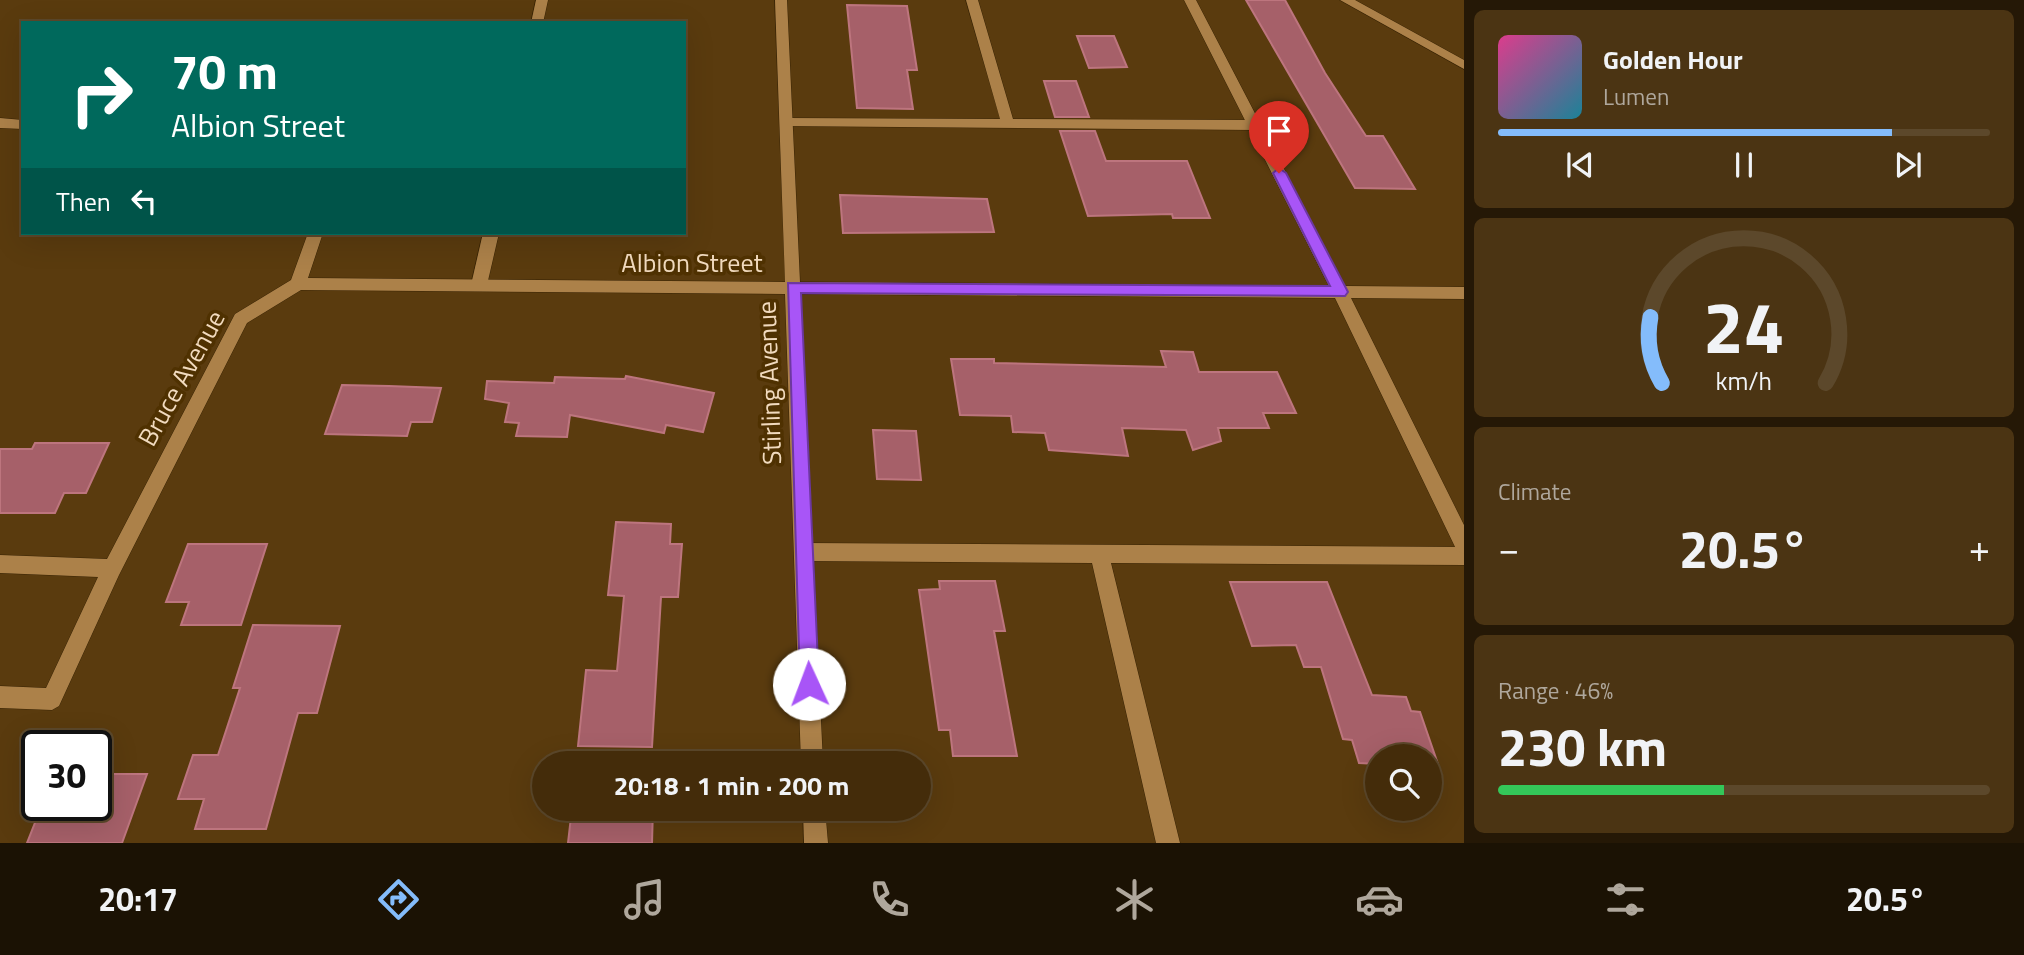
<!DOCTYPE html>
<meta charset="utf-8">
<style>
:root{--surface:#442c0a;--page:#4b3413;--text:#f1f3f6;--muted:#afa79c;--line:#5c482b;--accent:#84bcfb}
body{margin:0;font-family:"Titillium Web",sans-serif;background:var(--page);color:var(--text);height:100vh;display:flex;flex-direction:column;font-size:26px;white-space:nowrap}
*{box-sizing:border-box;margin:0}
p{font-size:23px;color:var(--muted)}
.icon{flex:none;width:38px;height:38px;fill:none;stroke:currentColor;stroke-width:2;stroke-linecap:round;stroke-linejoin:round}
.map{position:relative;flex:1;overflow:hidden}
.details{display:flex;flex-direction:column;gap:10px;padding:10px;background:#251806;width:560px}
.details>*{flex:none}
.banner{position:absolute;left:21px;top:21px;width:665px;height:214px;border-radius:0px;box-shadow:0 7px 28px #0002,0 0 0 2px var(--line);background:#00695c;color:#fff;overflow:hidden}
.tools{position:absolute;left:1365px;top:744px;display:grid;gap:14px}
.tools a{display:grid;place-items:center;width:77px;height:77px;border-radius:50%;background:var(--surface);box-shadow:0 7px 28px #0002,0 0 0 2px var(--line);font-size:35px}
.speed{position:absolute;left:21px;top:730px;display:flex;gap:14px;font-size:35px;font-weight:700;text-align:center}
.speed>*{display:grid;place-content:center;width:91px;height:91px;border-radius:50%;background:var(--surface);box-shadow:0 7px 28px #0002,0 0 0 2px var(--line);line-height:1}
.speed .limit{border:4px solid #111;border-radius:10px;background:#fff;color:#111}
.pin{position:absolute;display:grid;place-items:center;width:60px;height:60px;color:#fff;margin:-72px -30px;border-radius:50% 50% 50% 0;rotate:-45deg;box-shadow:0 0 7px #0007}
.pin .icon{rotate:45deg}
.me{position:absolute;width:77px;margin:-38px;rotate:358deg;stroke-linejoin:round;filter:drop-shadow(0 0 5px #0008)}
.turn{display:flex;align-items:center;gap:24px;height:147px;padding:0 35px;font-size:32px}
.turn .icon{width:91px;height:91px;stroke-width:2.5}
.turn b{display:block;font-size:49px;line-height:60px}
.then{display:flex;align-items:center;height:66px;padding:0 35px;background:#0003;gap:14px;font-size:26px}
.big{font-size:52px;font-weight:700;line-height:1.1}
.details .card{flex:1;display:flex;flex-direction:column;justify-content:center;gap:10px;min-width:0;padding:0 24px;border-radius:10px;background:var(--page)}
.details .dial{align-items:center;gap:0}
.dial svg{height:182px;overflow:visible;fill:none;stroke:var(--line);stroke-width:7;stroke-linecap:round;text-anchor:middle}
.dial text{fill:var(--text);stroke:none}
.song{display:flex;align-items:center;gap:21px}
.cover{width:84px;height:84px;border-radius:10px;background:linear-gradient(135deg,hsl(330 70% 55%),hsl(190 70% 35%))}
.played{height:7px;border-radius:4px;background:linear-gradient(90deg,var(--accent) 80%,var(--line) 80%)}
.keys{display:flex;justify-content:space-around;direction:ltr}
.heat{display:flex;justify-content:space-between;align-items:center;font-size:38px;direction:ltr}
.charge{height:10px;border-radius:5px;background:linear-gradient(90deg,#34c759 46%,var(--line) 0)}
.trip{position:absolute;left:532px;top:751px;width:399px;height:70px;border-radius:35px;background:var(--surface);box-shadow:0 7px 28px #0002,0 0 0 2px var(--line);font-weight:700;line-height:70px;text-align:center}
.dock{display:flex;height:112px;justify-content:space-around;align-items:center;background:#1b1204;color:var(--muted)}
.dock .icon{width:49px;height:49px}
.dock .active{color:var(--accent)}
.dock b{font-size:32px;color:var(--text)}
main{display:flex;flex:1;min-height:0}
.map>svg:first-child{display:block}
.building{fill:#a66069;stroke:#bd757e;stroke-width:2}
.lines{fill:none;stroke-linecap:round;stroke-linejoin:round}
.service-casing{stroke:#392405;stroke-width:1}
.minor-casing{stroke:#392405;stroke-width:1}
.tertiary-casing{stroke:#392405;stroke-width:1}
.service{fill:#ac8149;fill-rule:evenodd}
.minor{fill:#ac8149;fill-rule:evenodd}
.tertiary{fill:#ac8149;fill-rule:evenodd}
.route{fill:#a855f7;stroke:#6d37a1;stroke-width:2}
.labels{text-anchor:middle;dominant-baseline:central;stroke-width:7;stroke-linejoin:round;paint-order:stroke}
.street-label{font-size:26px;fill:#f1dabe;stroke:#4f3101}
</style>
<main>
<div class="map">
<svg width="1464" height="843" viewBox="0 0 1464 843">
<rect width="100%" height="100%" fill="#5a3b0e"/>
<g class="building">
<polygon points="1246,0 1285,0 1325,73 1366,136 1383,136 1415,189 1355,188"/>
<polygon points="847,5 907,6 917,70 907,70 913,109 857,108"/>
<polygon points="1077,36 1114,36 1127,67 1089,68"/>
<polygon points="1044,81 1076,81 1089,117 1055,117"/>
<polygon points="1060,131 1095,131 1106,161 1187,161 1210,218 1173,218 1172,214 1088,216"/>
<polygon points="840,195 987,199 994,232 843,233"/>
<polygon points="1161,351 1193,352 1199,372 1277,372 1296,413 1263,413 1269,428 1218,428 1221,441 1193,450 1186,430 1122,428 1128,456 1049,450 1045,433 1013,432 1011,416 960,415 951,359 994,359 994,363 1166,367"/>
<polygon points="626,376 714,393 703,432 666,425 664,433 570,415 567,437 516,436 519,423 505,422 509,403 485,399 487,381 554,383 555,377 625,379"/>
<polygon points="342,385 389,386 441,388 432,422 411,422 407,436 325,434"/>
<polygon points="873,430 916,431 921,480 877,479"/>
<polygon points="35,443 109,443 86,493 64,493 55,513 0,513 0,449 32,449"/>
<polygon points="616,522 671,524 670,544 682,544 678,597 661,597 652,747 578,746 586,670 617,671 624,596 608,595"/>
<polygon points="188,544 267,544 241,625 181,625 189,602 166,602"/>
<polygon points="939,581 995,581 1005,631 994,631 1017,756 953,756 950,730 939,730 919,590 940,589"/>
<polygon points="1230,582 1327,582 1372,695 1406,697 1411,711 1420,712 1440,770 1430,769 1430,756 1377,756 1377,764 1359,763 1352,740 1343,739 1321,667 1304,667 1296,645 1252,646"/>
<polygon points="253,625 340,626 317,713 298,713 266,829 195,829 204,799 178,799 193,755 218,755 240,688 233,688"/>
<polygon points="96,774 147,774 122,843 27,843 42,805 96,805"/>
<polygon points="572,808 653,808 652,843 568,843"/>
</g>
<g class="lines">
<defs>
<g id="service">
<polygon points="536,0 548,0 543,23 531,23"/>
<polygon points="966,0 978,0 1013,119 1255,120 1262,125 1255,130 781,126 781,120 786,118 1000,119"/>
<polygon points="483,233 499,233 487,285 479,291 471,285"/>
<polygon points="804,543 1464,547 1464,565 1111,563 1180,843 1156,843 1092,563 804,561 797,558 794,552 797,546"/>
</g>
<g id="minor">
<polygon points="775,0 787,0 800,282 1329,286 1184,0 1196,0 1345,286 1464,287 1464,299 1351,298 1464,525 1464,554 1457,551 1335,298 801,294 823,763 801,763 785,294 301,290 247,323 119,575 59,706 52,710 0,708 0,686 46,688 98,577 0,573 0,555 107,559 235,314 291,280 308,233 323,233 308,278 785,282"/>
<polygon points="0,118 23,120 23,129 0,128"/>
<polygon points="803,808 825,808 828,843 804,843"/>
</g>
<polygon id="tertiary" points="1340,0 1355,0 1464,60 1464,69"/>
</defs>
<use href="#service" class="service-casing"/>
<use href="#minor" class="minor-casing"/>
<use href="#tertiary" class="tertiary-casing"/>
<use href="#service" class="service"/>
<use href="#minor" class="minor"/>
<use href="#tertiary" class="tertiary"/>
</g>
<polygon class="route" points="1279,168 1286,173 1348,292 1345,296 801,293 819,684 816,690 809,693 802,690 800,684 788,283 1330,286 1273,173"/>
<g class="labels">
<g class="street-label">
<text x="692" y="262">Albion Street</text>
<text transform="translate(181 378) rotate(-61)">Bruce Avenue</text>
<text transform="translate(769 383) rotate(-92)">Stirling Avenue</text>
</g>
</g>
</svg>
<div class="tools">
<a><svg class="icon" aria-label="search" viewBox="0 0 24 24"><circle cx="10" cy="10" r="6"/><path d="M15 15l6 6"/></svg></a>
</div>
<div class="speed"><div class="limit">30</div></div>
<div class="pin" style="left:1279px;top:173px;background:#d93025"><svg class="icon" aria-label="arrive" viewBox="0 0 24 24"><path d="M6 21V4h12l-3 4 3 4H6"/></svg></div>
<svg class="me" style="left:809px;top:684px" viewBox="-20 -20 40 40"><circle r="19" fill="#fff"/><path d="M0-13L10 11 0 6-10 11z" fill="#a855f7"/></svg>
<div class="trip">20:18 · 1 min · 200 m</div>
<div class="banner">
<div class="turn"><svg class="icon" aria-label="right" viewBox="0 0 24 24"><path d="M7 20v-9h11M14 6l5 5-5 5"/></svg><div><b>70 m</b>Albion Street</div></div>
<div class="then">Then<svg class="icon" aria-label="left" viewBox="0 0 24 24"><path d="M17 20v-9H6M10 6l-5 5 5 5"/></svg></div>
</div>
</div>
<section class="details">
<div class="card">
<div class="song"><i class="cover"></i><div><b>Golden Hour</b><p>Lumen</p></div></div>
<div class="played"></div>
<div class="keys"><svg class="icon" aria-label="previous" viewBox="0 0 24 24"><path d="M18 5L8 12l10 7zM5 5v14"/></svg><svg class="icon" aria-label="pause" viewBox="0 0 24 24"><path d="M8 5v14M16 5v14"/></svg><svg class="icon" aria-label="next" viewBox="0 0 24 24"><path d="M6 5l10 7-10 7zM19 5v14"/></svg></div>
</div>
<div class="card dial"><svg viewBox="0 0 100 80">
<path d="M14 69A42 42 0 1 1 86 69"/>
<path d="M14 69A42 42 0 0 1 9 40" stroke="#84bcfb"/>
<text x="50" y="56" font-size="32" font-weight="700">24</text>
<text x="50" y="72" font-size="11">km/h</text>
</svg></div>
<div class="card"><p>Climate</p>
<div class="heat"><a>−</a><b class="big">20.5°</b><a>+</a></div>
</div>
<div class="card"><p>Range · 46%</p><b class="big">230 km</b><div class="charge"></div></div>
</section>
</main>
<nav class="dock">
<b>20:17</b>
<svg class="icon active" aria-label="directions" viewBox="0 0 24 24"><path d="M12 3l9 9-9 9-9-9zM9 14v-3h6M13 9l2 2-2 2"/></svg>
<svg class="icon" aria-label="music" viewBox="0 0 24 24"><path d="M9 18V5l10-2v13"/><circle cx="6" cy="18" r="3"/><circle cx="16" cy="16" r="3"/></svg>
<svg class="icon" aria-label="phone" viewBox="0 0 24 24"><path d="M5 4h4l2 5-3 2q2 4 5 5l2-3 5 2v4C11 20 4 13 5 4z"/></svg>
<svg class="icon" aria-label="climate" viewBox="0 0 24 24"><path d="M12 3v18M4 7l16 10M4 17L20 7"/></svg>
<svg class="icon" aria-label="car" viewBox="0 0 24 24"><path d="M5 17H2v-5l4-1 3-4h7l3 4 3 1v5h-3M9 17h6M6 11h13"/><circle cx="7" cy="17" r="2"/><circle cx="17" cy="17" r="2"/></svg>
<svg class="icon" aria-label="filters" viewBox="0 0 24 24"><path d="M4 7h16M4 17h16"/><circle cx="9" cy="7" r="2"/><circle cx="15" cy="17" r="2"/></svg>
<b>20.5°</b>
</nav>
